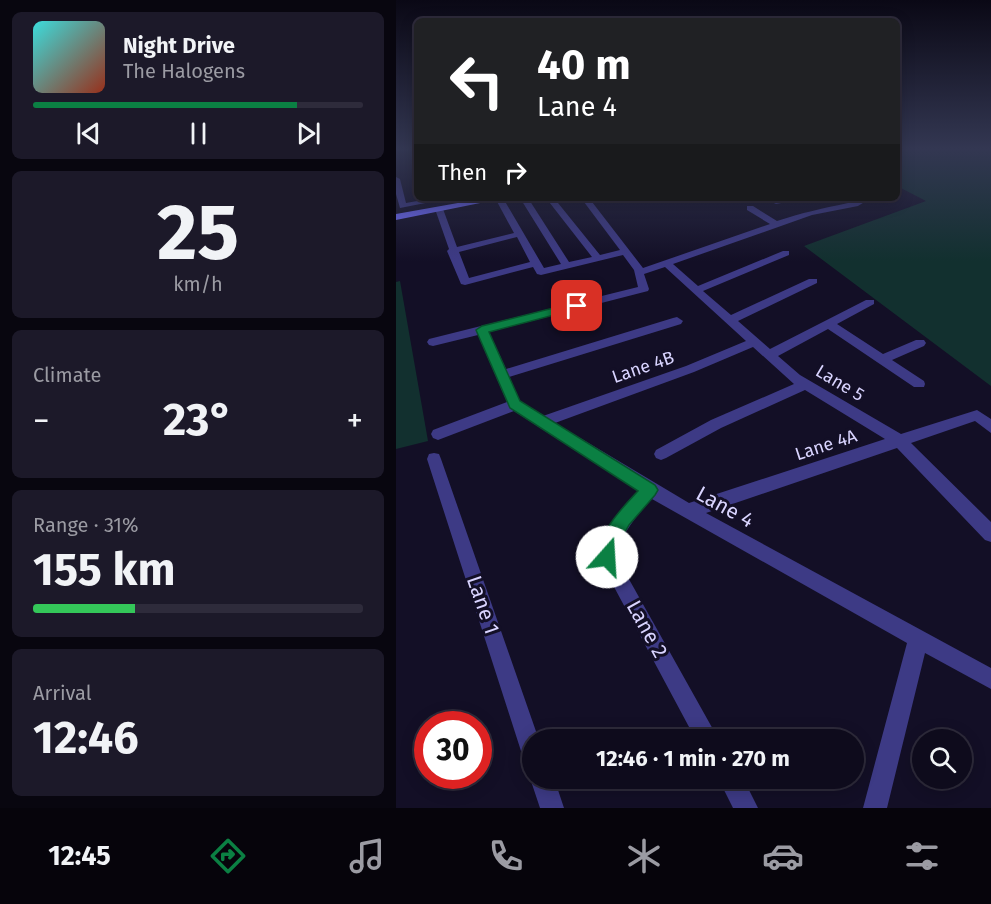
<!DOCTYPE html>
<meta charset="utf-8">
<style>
:root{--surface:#0e0b1c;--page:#1c1929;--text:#f1f3f6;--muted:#9b9ba3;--line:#2e2b3b;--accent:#0b8043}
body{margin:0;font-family:"Fira Sans",sans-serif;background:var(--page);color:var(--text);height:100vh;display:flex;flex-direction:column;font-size:22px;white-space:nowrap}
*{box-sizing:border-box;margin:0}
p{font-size:20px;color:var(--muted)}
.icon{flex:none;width:33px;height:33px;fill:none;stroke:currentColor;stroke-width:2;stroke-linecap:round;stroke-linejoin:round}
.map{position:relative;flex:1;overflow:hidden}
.details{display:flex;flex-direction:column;gap:12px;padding:12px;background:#08060f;width:396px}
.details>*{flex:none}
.hud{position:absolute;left:18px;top:18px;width:486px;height:183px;border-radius:9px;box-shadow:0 3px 15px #0003,0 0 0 2px var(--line);background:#202124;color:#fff;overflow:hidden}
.buttons{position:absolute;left:516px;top:729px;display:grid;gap:12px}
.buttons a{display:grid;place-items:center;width:60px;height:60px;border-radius:50%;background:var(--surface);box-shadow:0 3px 15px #0003,0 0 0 2px var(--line);font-size:30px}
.speed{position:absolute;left:18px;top:711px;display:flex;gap:12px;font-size:30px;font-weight:700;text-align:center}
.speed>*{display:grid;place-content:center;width:78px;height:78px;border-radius:50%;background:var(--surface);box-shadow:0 3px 15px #0003,0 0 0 2px var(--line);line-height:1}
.speed .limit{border:9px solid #d22;background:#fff;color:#111}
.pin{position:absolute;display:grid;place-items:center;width:51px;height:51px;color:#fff;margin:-26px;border-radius:12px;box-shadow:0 3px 9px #0006}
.me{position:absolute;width:66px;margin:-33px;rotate:19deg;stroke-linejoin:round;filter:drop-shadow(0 0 4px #0008)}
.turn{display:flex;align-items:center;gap:21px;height:126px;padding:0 24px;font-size:27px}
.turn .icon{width:78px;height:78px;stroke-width:2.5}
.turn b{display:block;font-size:42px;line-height:51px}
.then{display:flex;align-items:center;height:57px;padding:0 24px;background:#0003;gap:12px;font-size:22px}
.big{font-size:45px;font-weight:700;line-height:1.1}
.details .card{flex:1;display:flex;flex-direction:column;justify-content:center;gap:9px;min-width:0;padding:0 21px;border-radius:9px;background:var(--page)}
.details .dial{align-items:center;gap:0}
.dial b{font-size:78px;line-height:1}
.song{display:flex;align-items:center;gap:18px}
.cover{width:72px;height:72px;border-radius:9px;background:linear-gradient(135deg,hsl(180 70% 55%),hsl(10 70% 35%))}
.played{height:6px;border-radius:3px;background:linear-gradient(90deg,var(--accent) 80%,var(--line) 80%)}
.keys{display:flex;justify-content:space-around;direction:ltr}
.heat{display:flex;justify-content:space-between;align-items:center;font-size:33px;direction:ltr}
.charge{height:9px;border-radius:4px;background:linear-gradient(90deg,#34c759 31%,var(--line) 0)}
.trip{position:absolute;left:126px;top:729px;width:342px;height:60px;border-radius:30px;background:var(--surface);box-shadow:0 3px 15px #0003,0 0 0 2px var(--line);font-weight:700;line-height:60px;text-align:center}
.menu{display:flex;height:96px;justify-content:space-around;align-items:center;background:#06040b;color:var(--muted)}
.menu .icon{width:42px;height:42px}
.menu .active{color:var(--accent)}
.menu b{font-size:27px;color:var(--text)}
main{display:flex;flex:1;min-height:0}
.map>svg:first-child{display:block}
.green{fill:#12302f}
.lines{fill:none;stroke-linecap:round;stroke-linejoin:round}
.minor{fill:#3d3a85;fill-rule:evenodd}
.secondary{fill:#6f6bff;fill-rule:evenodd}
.route{fill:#0b8043;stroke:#07532c;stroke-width:1.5}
.labels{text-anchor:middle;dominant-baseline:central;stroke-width:6;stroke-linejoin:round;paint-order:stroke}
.street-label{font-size:18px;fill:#d9d4ff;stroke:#130f26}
.near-street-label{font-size:21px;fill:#d9d4ff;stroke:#130f26}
</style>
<main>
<section class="details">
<div class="card">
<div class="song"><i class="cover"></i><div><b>Night Drive</b><p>The Halogens</p></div></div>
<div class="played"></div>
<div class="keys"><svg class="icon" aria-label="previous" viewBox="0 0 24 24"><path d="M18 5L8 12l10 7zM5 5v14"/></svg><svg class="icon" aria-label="pause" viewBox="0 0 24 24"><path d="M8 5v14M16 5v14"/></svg><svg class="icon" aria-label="next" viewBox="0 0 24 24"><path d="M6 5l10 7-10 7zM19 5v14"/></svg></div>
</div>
<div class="card dial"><b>25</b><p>km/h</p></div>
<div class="card"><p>Climate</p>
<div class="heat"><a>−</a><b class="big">23°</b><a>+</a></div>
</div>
<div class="card"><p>Range · 31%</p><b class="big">155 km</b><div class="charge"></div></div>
<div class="card"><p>Arrival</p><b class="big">12:46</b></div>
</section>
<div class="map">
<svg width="595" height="808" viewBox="0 0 595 808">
<rect width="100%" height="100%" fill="#130f26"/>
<g class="green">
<polygon points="510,148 595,148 595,386 408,246 530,201 501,186 501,152"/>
<polygon points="4,281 32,441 0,449 0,282"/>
</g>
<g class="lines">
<g class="minor">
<polygon points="0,177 4,179 10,203 38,198 55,198 4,208 0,194"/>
<path d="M99,198H107L148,268L165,264L124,198H132L173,262L196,257L150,198H158L204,255L224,250L185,198H193L247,268L374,224L351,210V206H357L381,221C405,213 428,208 452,203C460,201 466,198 475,198L462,206L416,215L277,264L302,286L387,251H393V255L307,291L335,315L413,279H421V283L342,321L374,349L470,300H478V304L441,324L487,354L520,340H528L530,343L528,346L496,360L528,381L529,384L528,387H518L432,329L382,356L404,375L505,434L581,410L595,419V433L579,421L515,443L595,522V542L589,540L501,448L310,513L595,668V689L529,653L491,808H467L511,643L256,499C240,516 226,533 220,556L323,740H300L202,557L216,523L242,491L118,411L42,440L37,438L35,434L37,430L111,402L82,335L37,346L33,345L31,342L33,339L242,287L238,270L227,255L145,275L141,274L137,267L69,285L65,284L51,251L53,249L39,209L43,207L47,209L61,247L118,233ZM121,237L134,262L73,278L63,252ZM269,267L350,341L290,366L147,416L124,402L113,377L285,324L287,321L281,317L277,318L110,369L93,332L252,291L253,289L248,274ZM357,347L398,384L315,420L260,450L258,454L260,458L265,460L270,458L325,428L409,390L489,439L293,503L159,423L298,372Z"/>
<polygon points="367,198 399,198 401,200 380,204"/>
<polygon points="38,453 43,454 45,459 143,740 136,740 136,762 128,759 125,751 31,459 33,454"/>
<polygon points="136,773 136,778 158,778 168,808 144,808 134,778"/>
<polygon points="322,778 347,778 362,808 337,808"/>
</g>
<polygon class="secondary" points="90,198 109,198 0,220 0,214"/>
</g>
<linearGradient id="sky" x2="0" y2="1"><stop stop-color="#0a0815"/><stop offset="0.57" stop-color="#333752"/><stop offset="1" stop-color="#333752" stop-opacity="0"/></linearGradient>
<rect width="595" height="261" fill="url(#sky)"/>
<path class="route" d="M181,302L185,303V308L93,332L124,401L259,485L262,490L259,495L233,525L224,541L218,563L211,566L205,563C195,539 227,507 242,491L114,408L80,330L86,326Z"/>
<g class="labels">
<g class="street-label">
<text transform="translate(247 367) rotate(-19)">Lane 4B</text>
<text transform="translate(444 383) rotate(31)">Lane 5</text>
<text transform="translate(430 445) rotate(-18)">Lane 4A</text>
</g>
<g class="near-street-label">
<text transform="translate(329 507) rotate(29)">Lane 4</text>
<text transform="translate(87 605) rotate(71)">Lane 1</text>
<text transform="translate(251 629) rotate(61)">Lane 2</text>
</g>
</g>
</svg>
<div class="buttons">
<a><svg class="icon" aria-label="search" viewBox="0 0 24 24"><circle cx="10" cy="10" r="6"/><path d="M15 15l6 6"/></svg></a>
</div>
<div class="speed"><div class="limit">30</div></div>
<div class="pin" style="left:181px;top:306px;background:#d93025"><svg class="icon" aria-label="arrive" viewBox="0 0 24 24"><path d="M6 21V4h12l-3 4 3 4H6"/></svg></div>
<svg class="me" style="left:211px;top:557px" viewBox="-20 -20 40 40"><circle r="19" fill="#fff"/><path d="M0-13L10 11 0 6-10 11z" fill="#0b8043"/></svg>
<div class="trip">12:46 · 1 min · 270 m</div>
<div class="hud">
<div class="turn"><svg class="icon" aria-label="left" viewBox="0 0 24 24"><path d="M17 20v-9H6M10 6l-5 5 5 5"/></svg><div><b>40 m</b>Lane 4</div></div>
<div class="then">Then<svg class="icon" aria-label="right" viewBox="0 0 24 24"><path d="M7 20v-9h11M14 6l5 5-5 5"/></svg></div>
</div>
</div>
</main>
<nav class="menu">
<b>12:45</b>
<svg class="icon active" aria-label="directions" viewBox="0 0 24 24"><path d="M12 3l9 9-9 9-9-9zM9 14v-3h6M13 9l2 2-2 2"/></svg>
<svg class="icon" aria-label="music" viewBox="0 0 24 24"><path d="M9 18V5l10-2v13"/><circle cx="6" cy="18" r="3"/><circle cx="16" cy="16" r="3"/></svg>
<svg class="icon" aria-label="phone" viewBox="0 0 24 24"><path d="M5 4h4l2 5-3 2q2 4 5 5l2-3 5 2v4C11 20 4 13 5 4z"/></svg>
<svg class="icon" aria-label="climate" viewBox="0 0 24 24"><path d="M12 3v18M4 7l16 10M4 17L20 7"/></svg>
<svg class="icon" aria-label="car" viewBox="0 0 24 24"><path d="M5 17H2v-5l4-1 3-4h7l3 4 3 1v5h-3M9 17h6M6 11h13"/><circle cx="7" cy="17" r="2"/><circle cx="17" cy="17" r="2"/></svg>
<svg class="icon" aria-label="filters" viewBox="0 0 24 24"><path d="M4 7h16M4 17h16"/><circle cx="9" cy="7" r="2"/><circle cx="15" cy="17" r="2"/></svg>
</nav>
